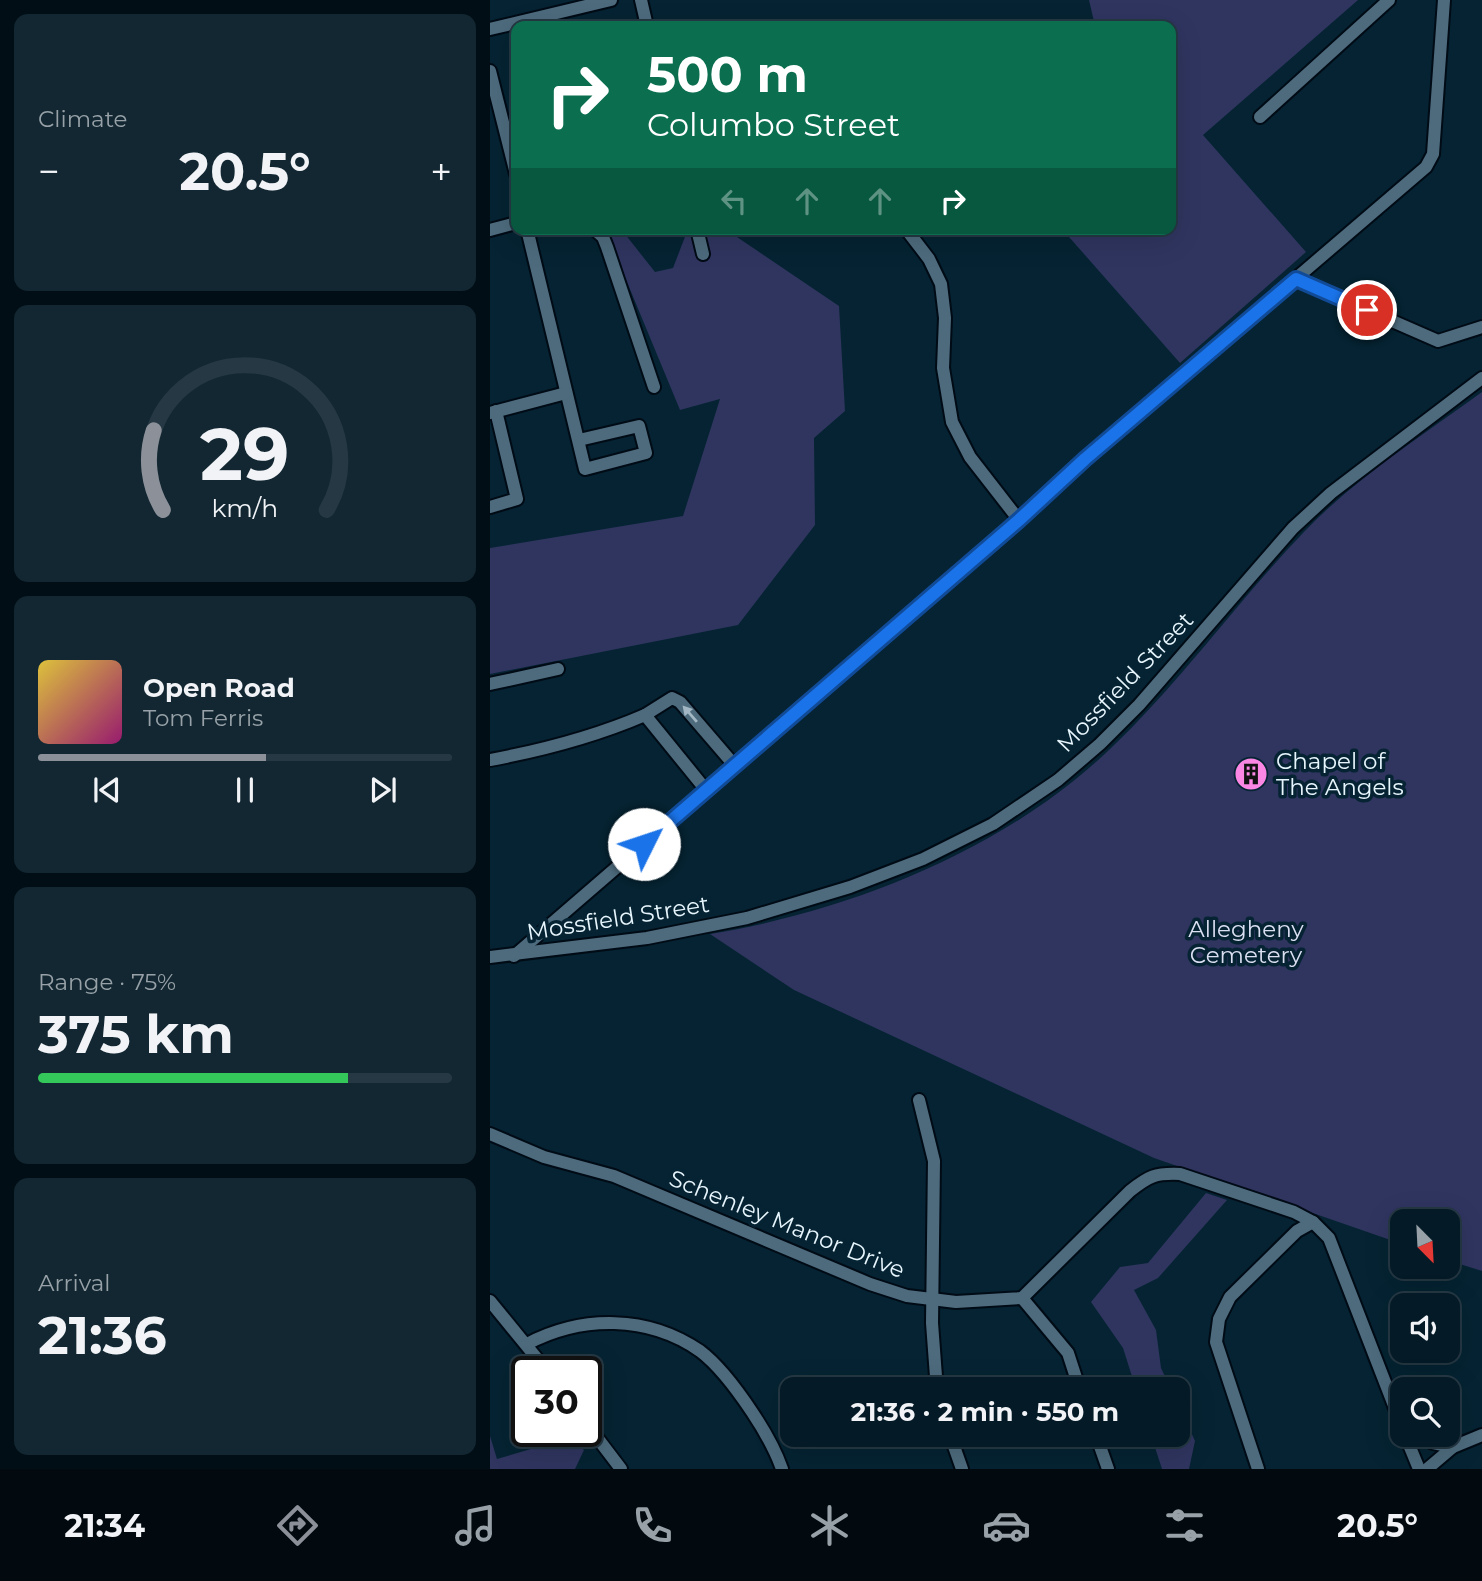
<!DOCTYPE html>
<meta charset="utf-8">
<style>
:root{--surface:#041a26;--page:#122732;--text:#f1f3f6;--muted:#97a1a7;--line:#253843;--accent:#8c9099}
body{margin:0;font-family:Montserrat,sans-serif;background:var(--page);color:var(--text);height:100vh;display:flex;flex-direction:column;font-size:26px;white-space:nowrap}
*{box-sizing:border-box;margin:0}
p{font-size:23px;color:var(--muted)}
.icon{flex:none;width:38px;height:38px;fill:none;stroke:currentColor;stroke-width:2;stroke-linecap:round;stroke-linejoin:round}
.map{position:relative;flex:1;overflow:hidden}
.side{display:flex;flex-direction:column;gap:14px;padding:14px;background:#020e15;width:490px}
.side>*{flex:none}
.top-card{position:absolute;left:21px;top:21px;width:665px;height:214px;border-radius:14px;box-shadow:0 7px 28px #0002,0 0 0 2px var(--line);background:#0b6e4f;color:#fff;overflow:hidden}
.needle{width:46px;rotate:156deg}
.tools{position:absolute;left:900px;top:1209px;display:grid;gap:14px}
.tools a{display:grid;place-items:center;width:70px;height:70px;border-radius:14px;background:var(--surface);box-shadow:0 7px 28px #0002,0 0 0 2px var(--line);font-size:35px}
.speed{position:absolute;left:21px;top:1356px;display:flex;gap:14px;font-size:35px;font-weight:700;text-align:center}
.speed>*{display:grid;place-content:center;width:91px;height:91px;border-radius:50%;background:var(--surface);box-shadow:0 7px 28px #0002,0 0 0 2px var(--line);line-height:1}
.speed .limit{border:4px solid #111;border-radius:10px;background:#fff;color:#111}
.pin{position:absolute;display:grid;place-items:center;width:60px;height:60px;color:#fff;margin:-30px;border:4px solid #fff;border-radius:50%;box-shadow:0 2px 7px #0007}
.me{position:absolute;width:77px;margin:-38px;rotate:49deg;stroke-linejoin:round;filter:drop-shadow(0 0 5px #0008)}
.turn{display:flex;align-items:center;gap:24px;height:147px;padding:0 21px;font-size:32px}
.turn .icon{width:91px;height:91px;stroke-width:2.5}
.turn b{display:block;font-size:49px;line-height:60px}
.lanes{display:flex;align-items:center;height:66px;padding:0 21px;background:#0003;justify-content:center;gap:35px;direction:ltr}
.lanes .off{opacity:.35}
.big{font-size:52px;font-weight:700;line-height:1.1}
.side .card{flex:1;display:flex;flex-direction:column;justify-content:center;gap:10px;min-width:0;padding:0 24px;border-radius:14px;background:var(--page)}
.side .dial{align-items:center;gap:0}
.dial svg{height:182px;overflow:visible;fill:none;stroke:var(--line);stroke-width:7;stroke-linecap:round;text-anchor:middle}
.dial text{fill:var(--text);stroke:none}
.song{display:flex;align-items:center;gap:21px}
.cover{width:84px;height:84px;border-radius:10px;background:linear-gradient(135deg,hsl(50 70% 55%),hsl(320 70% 35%))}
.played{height:7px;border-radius:4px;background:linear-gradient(90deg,var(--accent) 55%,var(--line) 55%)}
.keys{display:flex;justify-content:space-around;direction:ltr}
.heat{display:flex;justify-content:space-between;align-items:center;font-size:38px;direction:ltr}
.charge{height:10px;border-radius:5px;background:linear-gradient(90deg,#34c759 75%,var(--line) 0)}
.trip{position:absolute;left:290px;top:1377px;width:410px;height:70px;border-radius:14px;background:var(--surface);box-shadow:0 7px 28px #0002,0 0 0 2px var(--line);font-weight:700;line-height:70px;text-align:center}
.dock{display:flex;height:112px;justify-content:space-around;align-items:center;background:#020a0f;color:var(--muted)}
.dock .icon{width:49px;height:49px}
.dock .selected{color:var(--accent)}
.dock b{font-size:32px;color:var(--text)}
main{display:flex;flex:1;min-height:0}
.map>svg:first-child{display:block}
.green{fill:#2f355f}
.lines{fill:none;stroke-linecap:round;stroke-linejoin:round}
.minor-casing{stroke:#000b16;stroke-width:16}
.minor{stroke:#4d6b7d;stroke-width:12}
.oneway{fill:#a2b7c3}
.route-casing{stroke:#114b97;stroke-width:18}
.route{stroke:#1a73e8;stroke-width:12}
.labels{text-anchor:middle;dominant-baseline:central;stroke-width:7;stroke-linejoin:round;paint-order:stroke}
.street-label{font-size:23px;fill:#e7f5fd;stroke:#052332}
.poi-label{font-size:23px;fill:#e7f5fd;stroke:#052332;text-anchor:start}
.park-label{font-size:23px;fill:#dbdff2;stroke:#052332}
</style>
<main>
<section class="side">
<div class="card"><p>Climate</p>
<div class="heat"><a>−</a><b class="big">20.5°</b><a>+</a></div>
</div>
<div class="card dial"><svg viewBox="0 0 100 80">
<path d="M14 69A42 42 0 1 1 86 69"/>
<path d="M14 69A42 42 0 0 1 10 34" stroke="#8c9099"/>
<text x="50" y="56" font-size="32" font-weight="700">29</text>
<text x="50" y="72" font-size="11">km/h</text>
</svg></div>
<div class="card">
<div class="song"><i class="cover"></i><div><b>Open Road</b><p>Tom Ferris</p></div></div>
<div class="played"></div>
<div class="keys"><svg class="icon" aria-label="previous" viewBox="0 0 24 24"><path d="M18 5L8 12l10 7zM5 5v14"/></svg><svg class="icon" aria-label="pause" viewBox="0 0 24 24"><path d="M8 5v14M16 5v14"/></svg><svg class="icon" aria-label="next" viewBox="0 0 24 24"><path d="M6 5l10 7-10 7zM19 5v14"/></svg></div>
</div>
<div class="card"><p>Range · 75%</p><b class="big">375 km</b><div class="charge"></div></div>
<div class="card"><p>Arrival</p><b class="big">21:36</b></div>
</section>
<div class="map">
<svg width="992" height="1469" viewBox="0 0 992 1469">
<rect width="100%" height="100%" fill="#052332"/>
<g class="green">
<polygon points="599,0 868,0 713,135 816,252 690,363 572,229 681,229 681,26 605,26"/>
<polygon points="115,229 131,229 165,272 183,268 198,229 240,229 244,235 349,306 355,411 324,438 325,525 248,625 0,674 0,548 193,516 230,399 190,410"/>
<path d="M992,392V1271L957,1260V1222H912V1244L664,1158L304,990L220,934C361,911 514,850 619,750C690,683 746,603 813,533C865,478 932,436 992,392Z"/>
<polygon points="716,1193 737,1200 668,1278 644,1290 666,1330 671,1368 681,1389 646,1389 633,1348 601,1302 630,1267 658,1263"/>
<polygon points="688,1404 705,1441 699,1469 672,1469 661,1435 688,1435"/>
<polygon points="0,1436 7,1459 78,1438 94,1450 85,1469 0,1469"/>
</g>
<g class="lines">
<defs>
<g id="minor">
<polyline points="151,0 157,26"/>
<polyline points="0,29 121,0"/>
<polyline points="0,71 26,174"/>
<polyline points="770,117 899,0"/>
<polyline points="37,229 95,469 156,453 149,426 89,440"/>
<polyline points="104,229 113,237 117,247 164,387"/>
<polyline points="207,229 213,254"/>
<polyline points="416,229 439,259 451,284 455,318 453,368 462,422 480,457 529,520"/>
<polyline points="0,230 26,223"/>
<polyline points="806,279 948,341 992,327"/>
<polyline points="0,413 76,393"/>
<polyline points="0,507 27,499 6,411"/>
<polyline points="0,684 68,669"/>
<path d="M0,760C54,750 104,737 155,715"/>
<polyline points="216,790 155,715 182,698 190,702 245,766"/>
<polyline points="24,956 529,520 595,459 936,167 943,154 954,0"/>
<polyline points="0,957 157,938 257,918 360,887 433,859 503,824 568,780 610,744 649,705 803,528 841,493 992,378"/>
<polyline points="429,1100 444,1161 442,1323 447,1390"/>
<path d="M0,1134L54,1157L124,1176L380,1284L417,1296L466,1302L532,1298L640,1191C659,1176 665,1173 690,1174L804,1212L823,1222L839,1238L912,1426"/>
<polyline points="532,1298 578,1353 590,1390"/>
<polyline points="0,1301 58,1372"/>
<path d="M37,1344C92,1315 158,1315 210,1351C230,1366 248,1391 262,1412C274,1430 285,1449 292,1469"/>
<polyline points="96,1423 131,1469"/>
<polyline points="460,1435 472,1469"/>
<polyline points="606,1435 618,1469"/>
<polyline points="915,1435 929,1469"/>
<polyline points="925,1435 943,1443 963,1447"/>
<polyline points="768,1469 726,1342 729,1319 740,1297 807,1231 823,1222"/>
<polyline points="937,1469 963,1447 992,1435"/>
</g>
</defs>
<use href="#minor" class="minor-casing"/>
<use href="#minor" class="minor"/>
</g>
<defs><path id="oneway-solid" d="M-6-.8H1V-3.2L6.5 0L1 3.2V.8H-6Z" transform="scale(1.75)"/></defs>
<use class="oneway" href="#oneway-solid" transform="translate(200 714) rotate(-131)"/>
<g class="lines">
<defs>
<polyline id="route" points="154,844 529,520 595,459 806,279 877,310"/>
</defs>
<use href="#route" class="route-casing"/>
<use href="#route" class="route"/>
</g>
<defs>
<symbol id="building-disc" viewBox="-11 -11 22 22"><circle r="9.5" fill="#fb87e5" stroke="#052332"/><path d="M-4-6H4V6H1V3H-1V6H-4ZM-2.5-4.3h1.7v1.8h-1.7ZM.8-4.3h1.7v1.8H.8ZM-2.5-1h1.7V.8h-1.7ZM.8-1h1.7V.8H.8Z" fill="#111"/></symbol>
</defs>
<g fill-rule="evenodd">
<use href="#building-disc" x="742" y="755" width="38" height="38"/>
</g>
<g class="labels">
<g class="street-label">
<text transform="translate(635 682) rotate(-46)">Mossfield Street</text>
<text transform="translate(128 918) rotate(-9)">Mossfield Street</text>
<text transform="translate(297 1224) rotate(22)">Schenley Manor Drive</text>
</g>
<g class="poi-label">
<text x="786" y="761">Chapel of<tspan x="786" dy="26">The Angels</tspan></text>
</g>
<g class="park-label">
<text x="756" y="929">Allegheny<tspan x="756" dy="26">Cemetery</tspan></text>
</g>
</g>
</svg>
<div class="tools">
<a><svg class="needle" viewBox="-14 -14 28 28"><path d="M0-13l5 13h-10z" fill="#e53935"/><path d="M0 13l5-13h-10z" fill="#97a1a7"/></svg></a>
<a><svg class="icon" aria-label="sound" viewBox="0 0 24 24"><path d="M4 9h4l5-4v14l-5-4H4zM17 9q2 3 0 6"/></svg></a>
<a><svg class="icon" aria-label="search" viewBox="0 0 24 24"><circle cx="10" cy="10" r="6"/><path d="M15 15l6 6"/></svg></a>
</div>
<div class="speed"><div class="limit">30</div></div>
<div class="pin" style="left:877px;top:310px;background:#d93025"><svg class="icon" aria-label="arrive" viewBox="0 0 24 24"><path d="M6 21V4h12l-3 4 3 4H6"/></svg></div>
<svg class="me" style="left:154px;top:844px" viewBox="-20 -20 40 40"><circle r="19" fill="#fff"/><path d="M0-13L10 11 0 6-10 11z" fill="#1a73e8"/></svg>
<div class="trip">21:36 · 2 min · 550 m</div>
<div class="top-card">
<div class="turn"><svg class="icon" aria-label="right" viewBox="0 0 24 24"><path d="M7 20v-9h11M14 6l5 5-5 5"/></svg><div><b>500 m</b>Columbo Street</div></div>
<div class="lanes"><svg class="icon off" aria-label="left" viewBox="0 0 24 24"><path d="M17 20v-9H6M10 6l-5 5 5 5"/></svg><svg class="icon off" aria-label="ahead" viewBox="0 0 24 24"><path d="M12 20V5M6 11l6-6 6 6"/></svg><svg class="icon off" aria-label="ahead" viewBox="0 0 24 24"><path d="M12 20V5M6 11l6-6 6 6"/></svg><svg class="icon" aria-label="right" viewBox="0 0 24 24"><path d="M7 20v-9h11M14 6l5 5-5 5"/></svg></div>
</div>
</div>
</main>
<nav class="dock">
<b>21:34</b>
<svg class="icon selected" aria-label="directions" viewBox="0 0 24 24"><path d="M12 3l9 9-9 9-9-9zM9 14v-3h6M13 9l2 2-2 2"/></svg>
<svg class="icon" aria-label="music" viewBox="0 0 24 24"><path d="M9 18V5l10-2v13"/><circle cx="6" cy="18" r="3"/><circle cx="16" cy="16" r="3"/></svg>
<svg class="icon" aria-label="phone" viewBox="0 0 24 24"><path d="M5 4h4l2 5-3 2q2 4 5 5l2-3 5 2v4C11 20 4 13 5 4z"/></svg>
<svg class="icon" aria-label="climate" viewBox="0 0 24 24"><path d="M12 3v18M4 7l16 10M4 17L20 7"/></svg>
<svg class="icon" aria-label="car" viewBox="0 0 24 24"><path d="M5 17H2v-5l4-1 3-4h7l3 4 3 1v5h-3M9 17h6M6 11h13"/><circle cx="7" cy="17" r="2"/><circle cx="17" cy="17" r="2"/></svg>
<svg class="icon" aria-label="filters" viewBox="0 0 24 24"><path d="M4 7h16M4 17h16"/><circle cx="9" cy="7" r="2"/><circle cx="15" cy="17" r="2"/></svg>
<b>20.5°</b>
</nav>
